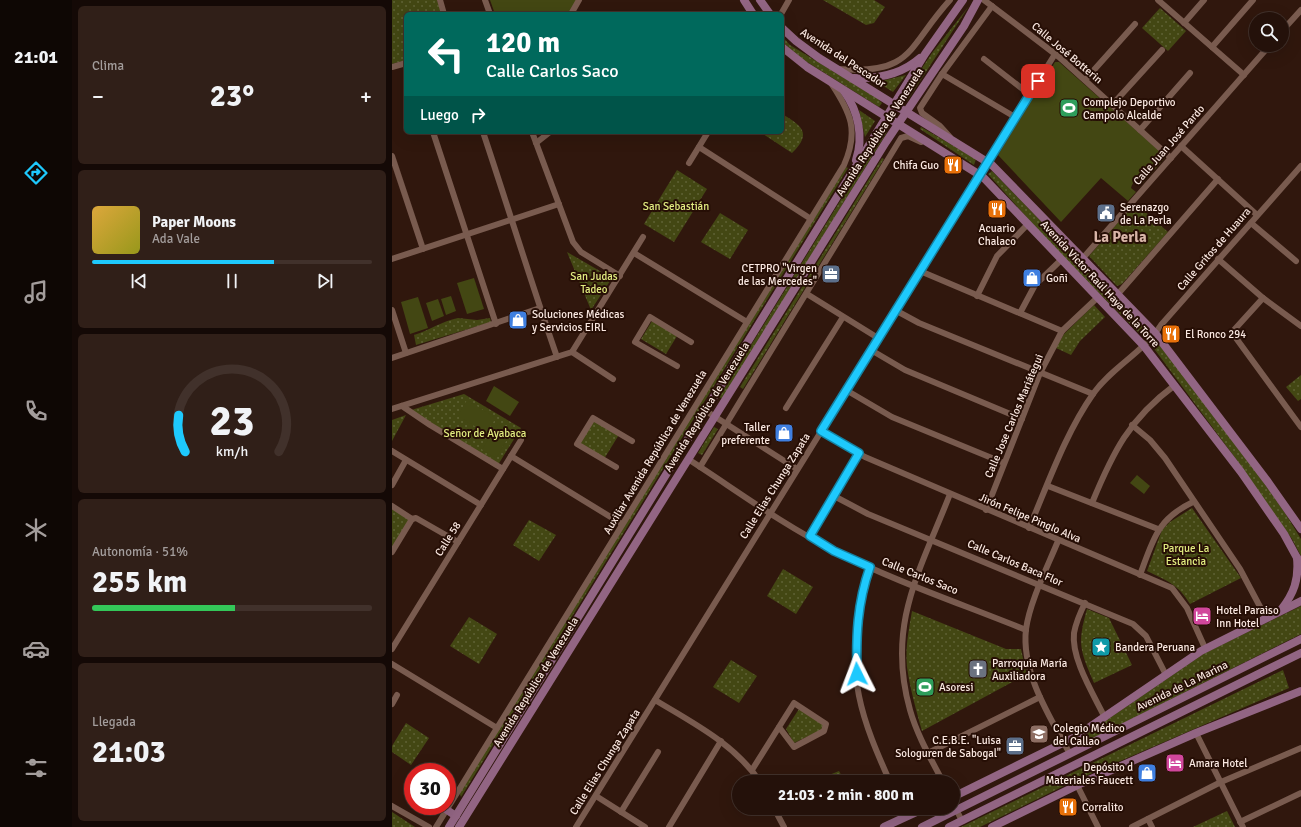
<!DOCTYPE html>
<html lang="es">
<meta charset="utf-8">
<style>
:root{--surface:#24110a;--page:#301f18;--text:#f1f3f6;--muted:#a39d9c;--line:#41312b;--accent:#1ec9fd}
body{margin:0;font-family:Signika,sans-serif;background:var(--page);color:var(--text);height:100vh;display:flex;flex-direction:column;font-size:15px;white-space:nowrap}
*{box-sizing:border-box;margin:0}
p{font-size:13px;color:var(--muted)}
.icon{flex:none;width:22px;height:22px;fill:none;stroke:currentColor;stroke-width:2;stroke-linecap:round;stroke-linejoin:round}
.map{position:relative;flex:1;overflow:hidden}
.panel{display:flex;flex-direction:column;gap:6px;padding:6px;background:#140906;width:320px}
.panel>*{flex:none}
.hud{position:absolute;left:12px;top:12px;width:380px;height:122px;border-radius:6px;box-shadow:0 4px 16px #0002,0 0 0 1px var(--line);background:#00695c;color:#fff;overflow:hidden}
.tools{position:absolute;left:857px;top:12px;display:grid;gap:8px}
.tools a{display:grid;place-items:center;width:40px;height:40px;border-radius:50%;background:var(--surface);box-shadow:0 4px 16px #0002,0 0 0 1px var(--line);font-size:20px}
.speed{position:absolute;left:12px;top:763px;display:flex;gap:8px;font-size:20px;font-weight:700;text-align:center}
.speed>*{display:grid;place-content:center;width:52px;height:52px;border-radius:50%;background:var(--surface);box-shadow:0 4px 16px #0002,0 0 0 1px var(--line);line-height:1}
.speed .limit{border:6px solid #d22;background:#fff;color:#111}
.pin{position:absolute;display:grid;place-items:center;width:34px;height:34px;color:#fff;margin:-17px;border-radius:8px;box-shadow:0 2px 6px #0006}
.me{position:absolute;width:44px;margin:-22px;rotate:357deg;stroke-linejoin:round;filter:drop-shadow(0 0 3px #0008)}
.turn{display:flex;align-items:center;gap:14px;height:84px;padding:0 16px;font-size:18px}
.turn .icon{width:52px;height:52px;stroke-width:2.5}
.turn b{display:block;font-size:28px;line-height:34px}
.then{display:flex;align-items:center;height:38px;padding:0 16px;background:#0003;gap:8px;font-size:15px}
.big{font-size:30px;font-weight:700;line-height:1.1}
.panel .tile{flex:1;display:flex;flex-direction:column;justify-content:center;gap:6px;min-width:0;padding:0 14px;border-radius:6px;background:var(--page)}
.panel .dial{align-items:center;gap:0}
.dial svg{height:104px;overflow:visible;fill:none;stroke:var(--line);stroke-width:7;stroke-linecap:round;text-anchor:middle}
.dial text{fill:var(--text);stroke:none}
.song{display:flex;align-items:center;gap:12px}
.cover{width:48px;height:48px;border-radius:6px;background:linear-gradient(135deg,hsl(40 70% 55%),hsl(60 70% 35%))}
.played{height:4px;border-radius:2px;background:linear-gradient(90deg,var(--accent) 65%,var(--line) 65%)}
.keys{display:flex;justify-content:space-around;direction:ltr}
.heat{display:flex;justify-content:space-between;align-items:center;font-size:22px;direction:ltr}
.charge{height:6px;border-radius:3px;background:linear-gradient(90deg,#34c759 51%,var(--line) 0)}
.trip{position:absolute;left:340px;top:775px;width:228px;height:40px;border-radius:20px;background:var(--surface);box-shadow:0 4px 16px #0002,0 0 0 1px var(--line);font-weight:700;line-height:40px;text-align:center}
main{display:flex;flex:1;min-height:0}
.tab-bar{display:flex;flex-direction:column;width:72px;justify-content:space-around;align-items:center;background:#0e0704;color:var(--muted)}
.tab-bar .icon{width:28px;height:28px}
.tab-bar .on{color:var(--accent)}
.tab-bar b{font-size:18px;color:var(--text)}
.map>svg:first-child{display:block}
.grass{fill:url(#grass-dots)}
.pitch{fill:#434713}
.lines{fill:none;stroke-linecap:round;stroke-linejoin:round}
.minor{stroke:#795b4f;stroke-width:6}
.major{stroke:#926583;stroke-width:8}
.route-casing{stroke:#1483a4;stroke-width:10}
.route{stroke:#1ec9fd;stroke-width:7}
.labels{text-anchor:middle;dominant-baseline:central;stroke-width:4;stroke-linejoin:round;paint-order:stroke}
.street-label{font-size:11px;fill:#fbe9e2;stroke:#260e05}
.poi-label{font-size:11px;fill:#fbe9e2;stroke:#260e05;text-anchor:start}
.park-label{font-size:11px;fill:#e2ed81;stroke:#260e05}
.district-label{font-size:15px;font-weight:bold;fill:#d8b5a8;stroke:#260e05}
</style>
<main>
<nav class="tab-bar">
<b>21:01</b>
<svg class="icon on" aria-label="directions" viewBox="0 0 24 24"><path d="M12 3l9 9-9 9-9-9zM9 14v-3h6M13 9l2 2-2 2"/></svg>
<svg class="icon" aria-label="music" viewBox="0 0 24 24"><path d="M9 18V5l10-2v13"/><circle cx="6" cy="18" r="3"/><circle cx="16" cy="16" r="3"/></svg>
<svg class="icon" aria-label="phone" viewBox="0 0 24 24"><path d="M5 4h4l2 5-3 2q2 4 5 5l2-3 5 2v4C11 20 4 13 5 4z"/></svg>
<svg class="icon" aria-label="climate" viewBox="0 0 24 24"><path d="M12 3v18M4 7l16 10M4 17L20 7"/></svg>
<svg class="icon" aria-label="car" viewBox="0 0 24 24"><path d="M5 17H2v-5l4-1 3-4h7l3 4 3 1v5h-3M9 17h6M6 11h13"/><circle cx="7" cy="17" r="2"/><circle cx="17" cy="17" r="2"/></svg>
<svg class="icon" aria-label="filters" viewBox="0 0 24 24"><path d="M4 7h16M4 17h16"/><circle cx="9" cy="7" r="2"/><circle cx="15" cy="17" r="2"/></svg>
</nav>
<section class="panel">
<div class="tile"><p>Clima</p>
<div class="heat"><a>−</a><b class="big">23°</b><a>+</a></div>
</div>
<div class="tile">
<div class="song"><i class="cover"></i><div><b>Paper Moons</b><p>Ada Vale</p></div></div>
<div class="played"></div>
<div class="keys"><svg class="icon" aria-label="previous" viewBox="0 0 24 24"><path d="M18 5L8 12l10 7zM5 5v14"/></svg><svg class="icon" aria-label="pause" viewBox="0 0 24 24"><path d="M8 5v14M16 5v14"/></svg><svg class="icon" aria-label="next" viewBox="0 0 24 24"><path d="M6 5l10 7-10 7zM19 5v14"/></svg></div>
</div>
<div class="tile dial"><svg viewBox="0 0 100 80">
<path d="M14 69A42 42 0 1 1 86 69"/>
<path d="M14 69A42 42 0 0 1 9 41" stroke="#1ec9fd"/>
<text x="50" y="56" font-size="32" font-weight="700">23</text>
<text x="50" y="72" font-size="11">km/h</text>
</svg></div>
<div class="tile"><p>Autonomía · 51%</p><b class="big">255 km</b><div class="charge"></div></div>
<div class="tile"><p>Llegada</p><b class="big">21:03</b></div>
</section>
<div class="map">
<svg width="909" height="827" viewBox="0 0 909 827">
<defs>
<pattern id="grass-dots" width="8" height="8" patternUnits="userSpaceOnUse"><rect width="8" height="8" fill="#434713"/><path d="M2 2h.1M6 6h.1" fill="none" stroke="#5f6235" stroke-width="1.8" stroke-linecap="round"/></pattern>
</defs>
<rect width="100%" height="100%" fill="#30170d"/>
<g class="grass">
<polygon points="0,0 45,0 50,14 14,14 14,60 0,64"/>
<polygon points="431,0 482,0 493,7 482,23 474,25"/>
<polygon points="577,6 515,101 510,98 540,53"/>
<polygon points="768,8 794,31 776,51 750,28"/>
<polygon points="390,36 398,45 485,98 490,103 487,107 412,60 390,42"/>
<polygon points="514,75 501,92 485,82"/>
<polygon points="467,110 483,121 473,137"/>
<path d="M390,114C409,125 421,133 400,153L371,134L373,132H390Z"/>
<polygon points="529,127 584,159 582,165 528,129"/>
<polygon points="492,130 495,132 331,399 327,397"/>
<polygon points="490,158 492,159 351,389 348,387"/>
<polygon points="454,167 456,168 69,797 67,792"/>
<polygon points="285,170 315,189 282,242 252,224"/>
<polygon points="600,171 754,329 748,334 665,251 596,174"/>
<polygon points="743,203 776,232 730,284 725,286 697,256"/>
<polygon points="328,213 356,230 338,259 309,242"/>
<polygon points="175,252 220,278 199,310"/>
<polygon points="702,305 713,317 688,341 679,355 664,348 672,334"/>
<path d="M66,318L85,320L98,318L99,322L24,345L22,335C38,330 50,321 66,318Z"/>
<polygon points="260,321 285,336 274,354 249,339"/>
<polygon points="765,342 846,446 893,513 909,539 909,556 900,539 844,459 760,346"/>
<polygon points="909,375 909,399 906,401 894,387"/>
<polygon points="72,394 129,428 104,468 16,411"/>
<polygon points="14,415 0,441 0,420"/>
<polygon points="202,418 228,433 212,459 187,445"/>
<polygon points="322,427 326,429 310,455 306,453"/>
<polygon points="0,506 20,519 0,552"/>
<path d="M800,508L849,578L798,604C786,584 775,581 755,571L770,530L778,522Z"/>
<polygon points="137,520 164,535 147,561 121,545"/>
<polygon points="391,569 421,587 404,614 375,596"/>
<polygon points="909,606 909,634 688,745 684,741 813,653"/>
<path d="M695,609L717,618L740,665L702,683C688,650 685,644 695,609Z"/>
<path d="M520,611L614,649H629L636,681L624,680L530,731C524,710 518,688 515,667C513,648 517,629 520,611Z"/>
<polygon points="77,617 105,634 87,664 58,646"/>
<polygon points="339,660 365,676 347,703 321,687"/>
<polygon points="891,670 897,688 682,781 588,827 569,827"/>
<polygon points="407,709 431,724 431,729 402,743 394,729"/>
<polygon points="14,723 37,738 19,765 0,752 0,746"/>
<polygon points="447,771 453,782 420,782"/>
<polygon points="835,811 843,827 801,827"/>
<polygon points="0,812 23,827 0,827"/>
</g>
<g class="pitch">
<polygon points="98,0 185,0 177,14 103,14"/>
<polygon points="663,62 667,62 772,155 773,158 750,184 747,182 742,182 740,185 739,188 744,192 736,201 709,178 669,222 606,155"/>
<polygon points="82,278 92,309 75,314 65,283"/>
<polygon points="59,296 64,311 54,315 49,299"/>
<polygon points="26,297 36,328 18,334 9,302"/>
<polygon points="46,299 52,316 40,321 34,303"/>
<polygon points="102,386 127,402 118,416 94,401"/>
<polygon points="75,400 104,418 94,433 66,416"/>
<polygon points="106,423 120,431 104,458 90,450"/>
<polygon points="745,475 758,486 752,494 738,483"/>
<polygon points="539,671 546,699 528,703 521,676"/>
</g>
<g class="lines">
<g class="minor">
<polyline points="48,0 52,14"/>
<polyline points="93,0 98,14"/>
<polyline points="592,0 667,57 779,158"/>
<polyline points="766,0 852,75"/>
<polyline points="179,14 187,0"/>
<polyline points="389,14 397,0"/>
<polyline points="792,23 812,0"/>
<polyline points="890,31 909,10"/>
<polyline points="820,47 861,0"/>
<polyline points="592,59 637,94"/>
<polyline points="0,67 14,63"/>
<path d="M446,69C522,75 515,47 558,0"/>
<polyline points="550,74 623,117"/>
<polyline points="693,80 743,24"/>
<polyline points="720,105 770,50"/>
<polyline points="748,130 798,73"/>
<polyline points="41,132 104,324"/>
<path d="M91,132C116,207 139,282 165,357"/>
<polyline points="140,132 181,242 189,252 228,276"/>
<polyline points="558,137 548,126 530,113 528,108 550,74 600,6"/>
<polyline points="144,143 158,132"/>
<polyline points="789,146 865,215"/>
<polyline points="307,147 419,219"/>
<polyline points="0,156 31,249"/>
<polyline points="297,163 316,132"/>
<polyline points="859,223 904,261"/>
<polyline points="242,253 355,322"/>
<polyline points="691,258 878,45"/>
<polyline points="0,259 167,204"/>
<polyline points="826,259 871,298 909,326"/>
<polyline points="528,271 670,331"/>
<polyline points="415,294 486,338"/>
<polyline points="726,294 826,179"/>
<polyline points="585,296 605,256 636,224"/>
<polyline points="871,298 842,330 841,334 909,427"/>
<polyline points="0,310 14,353"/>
<polyline points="503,310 527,323 701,394"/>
<polyline points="628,313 643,285 669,260"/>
<polyline points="479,350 513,370 630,419"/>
<polyline points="180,352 221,379"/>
<polyline points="0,358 148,308"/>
<polyline points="285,366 243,342 258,317 299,342"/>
<polyline points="454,390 500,417 612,463"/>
<polyline points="10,406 38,425 111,469"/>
<polyline points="394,408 451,317"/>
<polyline points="0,409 180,352 251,237"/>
<polyline points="314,411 405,469"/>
<polyline points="740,425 758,440 773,458 848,569 874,618"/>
<polyline points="429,431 473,457 780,588 795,608 813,648"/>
<polyline points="0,451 89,505"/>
<polyline points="119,456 230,524"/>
<path d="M296,459C344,490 391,525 443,551C504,582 570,604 634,630"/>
<polyline points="224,467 185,444 201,418 240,441"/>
<polyline points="308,467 509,138 516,136 529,142"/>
<polyline points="0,485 14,460"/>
<polyline points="656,486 766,529"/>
<polyline points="442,496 476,514 741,624 754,636 773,673"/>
<path d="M700,503C721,452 737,419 783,385"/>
<polyline points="0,506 20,519"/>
<polyline points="594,510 648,373 670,331 705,298"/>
<polyline points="20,519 24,518 66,542"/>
<path d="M637,528C656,484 673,434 701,394C720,367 751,353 769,325L909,166"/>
<polyline points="418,536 467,453"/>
<path d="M666,541C655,568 638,601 634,629C629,673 658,717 678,754"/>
<polyline points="0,552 20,519"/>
<path d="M478,567C465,605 459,657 467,696C473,726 486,755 498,782"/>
<path d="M748,575C761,540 765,519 801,502"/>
<path d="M693,603C688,613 684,622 682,633C679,659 702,695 713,718"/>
<polyline points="0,649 129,440"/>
<polyline points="0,664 105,728"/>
<path d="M263,700C301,723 343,744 368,782"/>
<polyline points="0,704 5,695"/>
<polyline points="804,733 851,827"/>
<polyline points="536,753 648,697"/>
<polyline points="360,770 402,703 434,724 432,731 402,747 387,727"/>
<path d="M551,782C539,759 525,735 518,710C494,625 528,571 558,494"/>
<polyline points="685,785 706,827"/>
<polyline points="204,796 253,827"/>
<polyline points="561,803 570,821"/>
<polyline points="0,806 37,827"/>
<polyline points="382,808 392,827"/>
<polyline points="511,808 514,816"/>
<polyline points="229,812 266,752"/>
<polyline points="756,819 760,827"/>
<polyline points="848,822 909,793"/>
<path d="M44,827L452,165C467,131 459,113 439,83"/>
<polyline points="184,827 663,54"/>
<polyline points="277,827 329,741"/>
<polyline points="740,827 829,782 909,748"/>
</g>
<g class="major">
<polyline points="352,0 361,14"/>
<polyline points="368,0 378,14"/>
<polyline points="390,28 404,41 427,58 600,165 763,333 876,482 909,529"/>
<polyline points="390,47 415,67 591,177 752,346 849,472 892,534 909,565"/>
<path d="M462,78C485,79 510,74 528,58"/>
<path d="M452,91C466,111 472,136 464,160"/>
<path d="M889,610C902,593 907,580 905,558"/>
<polyline points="561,797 683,737 809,651 909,601"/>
<polyline points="55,810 64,816"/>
<polyline points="57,827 533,54 571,0"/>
<polyline points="67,827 494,142 572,26 586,0"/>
<polyline points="492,827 533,808"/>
<polyline points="530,827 909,639"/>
<polyline points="557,827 909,653"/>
<polyline points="600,827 690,783 804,733 909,691"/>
</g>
</g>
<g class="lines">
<defs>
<path id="route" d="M465,674C464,636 465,604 478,567L442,551L418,536L467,453L429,431L646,81"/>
</defs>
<use href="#route" class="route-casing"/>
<use href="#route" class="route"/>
</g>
<defs>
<symbol id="stadium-square" viewBox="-11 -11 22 22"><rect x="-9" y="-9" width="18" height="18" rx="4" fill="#2e9e5b" stroke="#260e05"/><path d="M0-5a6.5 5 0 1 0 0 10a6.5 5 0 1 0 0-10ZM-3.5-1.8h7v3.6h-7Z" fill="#fff"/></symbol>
<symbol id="restaurant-square" viewBox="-11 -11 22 22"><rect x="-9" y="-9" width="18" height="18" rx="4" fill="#e8710a" stroke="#260e05"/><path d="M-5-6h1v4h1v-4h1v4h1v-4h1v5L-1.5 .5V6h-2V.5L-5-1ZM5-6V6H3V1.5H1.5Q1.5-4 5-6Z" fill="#fff"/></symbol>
<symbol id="civic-square" viewBox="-11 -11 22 22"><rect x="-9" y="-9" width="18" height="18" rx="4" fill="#5c6f8a" stroke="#260e05"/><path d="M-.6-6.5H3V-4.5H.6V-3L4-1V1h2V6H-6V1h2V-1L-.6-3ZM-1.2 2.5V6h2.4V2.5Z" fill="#fff"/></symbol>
<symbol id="office-square" viewBox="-11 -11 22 22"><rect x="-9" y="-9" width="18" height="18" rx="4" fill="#5c6f8a" stroke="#260e05"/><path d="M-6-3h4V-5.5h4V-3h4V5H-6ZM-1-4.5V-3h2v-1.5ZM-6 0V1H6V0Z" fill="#fff"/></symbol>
<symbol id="shop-square" viewBox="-11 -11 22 22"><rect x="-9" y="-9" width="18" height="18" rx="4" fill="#3f7fe0" stroke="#260e05"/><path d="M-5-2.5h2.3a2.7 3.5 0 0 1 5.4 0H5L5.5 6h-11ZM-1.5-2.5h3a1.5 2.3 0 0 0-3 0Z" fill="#fff"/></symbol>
<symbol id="hotel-square" viewBox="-11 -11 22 22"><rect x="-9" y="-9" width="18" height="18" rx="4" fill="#d1479c" stroke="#260e05"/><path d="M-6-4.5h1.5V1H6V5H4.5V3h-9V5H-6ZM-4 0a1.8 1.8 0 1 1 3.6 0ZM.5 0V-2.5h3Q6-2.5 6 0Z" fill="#fff"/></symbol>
<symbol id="sight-square" viewBox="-11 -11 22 22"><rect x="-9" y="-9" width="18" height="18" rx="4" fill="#0f9aa8" stroke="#260e05"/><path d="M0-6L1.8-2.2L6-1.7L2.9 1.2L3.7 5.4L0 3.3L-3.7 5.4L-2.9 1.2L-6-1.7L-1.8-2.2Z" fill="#fff"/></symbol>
<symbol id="church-square" viewBox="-11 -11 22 22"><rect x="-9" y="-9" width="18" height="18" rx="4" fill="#6b7280" stroke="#260e05"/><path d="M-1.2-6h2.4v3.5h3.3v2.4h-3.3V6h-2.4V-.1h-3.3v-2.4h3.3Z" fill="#fff"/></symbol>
<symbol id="university-square" viewBox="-11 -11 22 22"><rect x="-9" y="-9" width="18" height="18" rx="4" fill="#8d6e63" stroke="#260e05"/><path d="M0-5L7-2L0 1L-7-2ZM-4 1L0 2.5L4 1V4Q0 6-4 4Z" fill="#fff"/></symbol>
</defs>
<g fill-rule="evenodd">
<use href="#stadium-square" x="666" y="97" width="22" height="22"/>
<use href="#restaurant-square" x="550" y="154" width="22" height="22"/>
<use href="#restaurant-square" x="594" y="198" width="22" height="22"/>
<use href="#civic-square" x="703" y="202" width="22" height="22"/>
<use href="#office-square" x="428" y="263" width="22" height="22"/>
<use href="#shop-square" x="629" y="267" width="22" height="22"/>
<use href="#shop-square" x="115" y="309" width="22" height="22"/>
<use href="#restaurant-square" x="768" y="323" width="22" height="22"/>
<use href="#shop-square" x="381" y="422" width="22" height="22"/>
<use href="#hotel-square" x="799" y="605" width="22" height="22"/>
<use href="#sight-square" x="698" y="636" width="22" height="22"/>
<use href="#church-square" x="575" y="658" width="22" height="22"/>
<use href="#stadium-square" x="522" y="676" width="22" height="22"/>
<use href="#university-square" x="636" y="723" width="22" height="22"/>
<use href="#office-square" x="612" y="735" width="22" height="22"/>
<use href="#hotel-square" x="772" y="752" width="22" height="22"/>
<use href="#shop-square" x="744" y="762" width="22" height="22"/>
<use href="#restaurant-square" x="665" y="796" width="22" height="22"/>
</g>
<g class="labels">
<g class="street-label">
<text transform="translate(675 53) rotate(40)">Calle José Botterin</text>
<text transform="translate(451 58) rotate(33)">Avenida del Pescador</text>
<text transform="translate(488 132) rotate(-57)">Avenida República de Venezuela</text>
<text transform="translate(777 145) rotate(-49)">Calle Juan José Pardo</text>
<text transform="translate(822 249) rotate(-49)">Calle Gritos de Huaura</text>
<text transform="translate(708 284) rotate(47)">Avenida Víctor Raúl Haya de la Torre</text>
<text transform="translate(315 407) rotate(-58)">Avenida República de Venezuela</text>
<text transform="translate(622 416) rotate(-67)">Calle Jose Carlos Mariátegui</text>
<text transform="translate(263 452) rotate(-59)">Auxiliar Avenida República de Venezuela</text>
<text transform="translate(383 486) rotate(-58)">Calle Elias Chunga Zapata</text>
<text transform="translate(638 518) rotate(23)">Jirón Felipe Pinglo Alva</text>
<text transform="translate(56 539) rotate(-58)">Calle 58</text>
<text transform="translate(623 563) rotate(23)">Calle Carlos Baca Flor</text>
<text transform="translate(528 576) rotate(22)">Calle Carlos Saco</text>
<text transform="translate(144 682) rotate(-58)">Avenida República de Venezuela</text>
<text transform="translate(790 686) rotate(-26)">Avenida de La Marina</text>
<text transform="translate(213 762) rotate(-58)">Calle Elias Chunga Zapata</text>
</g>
<g class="poi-label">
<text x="691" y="102">Complejo Deportivo<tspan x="691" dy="13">Campolo Alcalde</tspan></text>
<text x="547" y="165" text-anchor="end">Chifa Guo</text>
<text x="728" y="207">Serenazgo<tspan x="728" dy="13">de La Perla</tspan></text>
<text x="605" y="228" text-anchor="middle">Acuario<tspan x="605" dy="13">Chalaco</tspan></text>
<text x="425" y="268" text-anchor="end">CETPRO "Virgen<tspan x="425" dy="13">de las Mercedes"</tspan></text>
<text x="654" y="278">Goñi</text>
<text x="140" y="314">Soluciones Médicas<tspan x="140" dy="13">y Servicios EIRL</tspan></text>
<text x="793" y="334">El Ronco 294</text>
<text x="378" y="427" text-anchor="end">Taller<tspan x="378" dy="13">preferente</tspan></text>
<text x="824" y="610">Hotel Paraiso<tspan x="824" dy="13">Inn Hotel</tspan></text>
<text x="723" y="647">Bandera Peruana</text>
<text x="600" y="663">Parroquia María<tspan x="600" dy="13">Auxiliadora</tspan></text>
<text x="547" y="687">Asoresi</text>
<text x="661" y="728">Colegio Médico<tspan x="661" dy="13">del Callao</tspan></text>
<text x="609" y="740" text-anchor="end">C.E.B.E. "Luisa<tspan x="609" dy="13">Sologuren de Sabogal"</tspan></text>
<text x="797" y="763">Amara Hotel</text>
<text x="741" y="767" text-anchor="end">Depósito d<tspan x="741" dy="13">Materiales Faucett</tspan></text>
<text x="690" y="807">Corralito</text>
</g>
<g class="park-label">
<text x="284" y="206">San Sebastián</text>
<text x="202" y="276">San Judas<tspan x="202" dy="13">Tadeo</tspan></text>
<text x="93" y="433">Señor de Ayabaca</text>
<text x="794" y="548">Parque La<tspan x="794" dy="13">Estancia</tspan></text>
</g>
<g class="district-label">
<text x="728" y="237">La Perla</text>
</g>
</g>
</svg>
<div class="tools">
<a><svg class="icon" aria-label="search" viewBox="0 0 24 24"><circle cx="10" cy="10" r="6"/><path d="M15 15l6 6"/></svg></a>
</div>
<div class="speed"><div class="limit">30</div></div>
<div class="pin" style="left:646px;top:81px;background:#d93025"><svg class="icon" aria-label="arrive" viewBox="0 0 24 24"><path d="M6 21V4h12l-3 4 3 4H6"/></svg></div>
<svg class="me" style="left:465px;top:674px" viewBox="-20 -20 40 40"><path d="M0-17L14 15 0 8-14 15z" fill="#1ec9fd" stroke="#fff" stroke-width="4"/></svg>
<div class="trip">21:03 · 2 min · 800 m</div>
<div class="hud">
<div class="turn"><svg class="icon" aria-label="left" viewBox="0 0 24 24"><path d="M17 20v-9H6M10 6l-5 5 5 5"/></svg><div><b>120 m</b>Calle Carlos Saco</div></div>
<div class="then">Luego<svg class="icon" aria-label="right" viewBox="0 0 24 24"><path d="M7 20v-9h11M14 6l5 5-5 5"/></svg></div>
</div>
</div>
</main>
